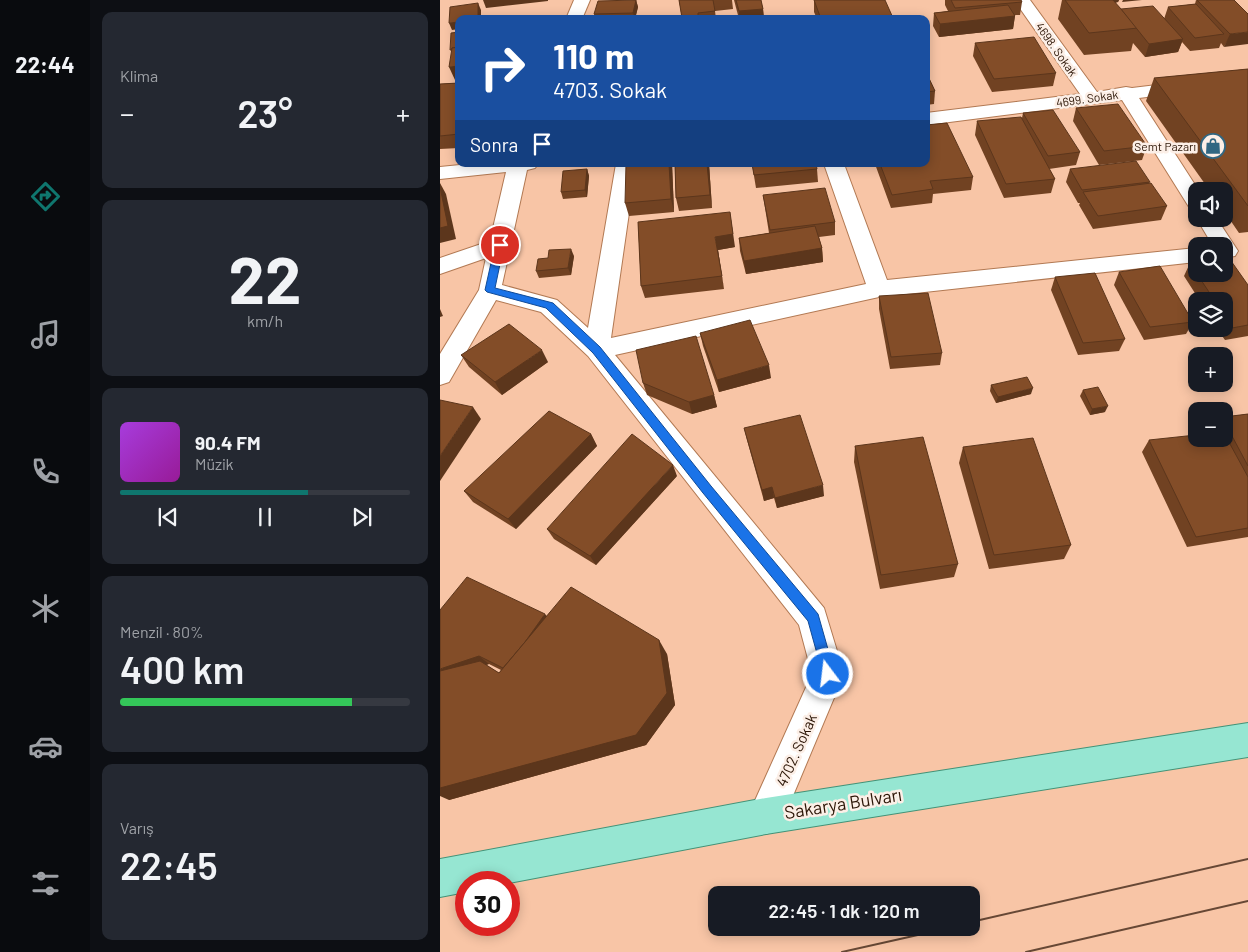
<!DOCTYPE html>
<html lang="tr">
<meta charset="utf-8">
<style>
:root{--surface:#171b24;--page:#242831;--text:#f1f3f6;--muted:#9ea1a6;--line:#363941;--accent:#0f766e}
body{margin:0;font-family:Barlow,sans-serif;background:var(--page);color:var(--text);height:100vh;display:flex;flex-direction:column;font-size:19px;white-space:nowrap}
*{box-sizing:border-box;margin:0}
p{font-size:16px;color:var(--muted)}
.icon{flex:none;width:28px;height:28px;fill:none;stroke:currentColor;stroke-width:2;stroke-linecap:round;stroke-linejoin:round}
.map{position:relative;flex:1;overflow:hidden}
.drawer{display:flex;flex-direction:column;gap:12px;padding:12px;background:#0d0f14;width:350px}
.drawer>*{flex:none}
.hud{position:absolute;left:15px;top:15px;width:475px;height:152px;border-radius:10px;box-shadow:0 2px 12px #0003;background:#1a4fa0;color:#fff;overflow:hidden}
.controls{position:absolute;left:748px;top:182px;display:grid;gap:10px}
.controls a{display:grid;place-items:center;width:45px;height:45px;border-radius:10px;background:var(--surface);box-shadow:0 2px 12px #0003;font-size:25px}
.speed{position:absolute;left:15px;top:871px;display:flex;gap:10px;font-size:25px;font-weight:700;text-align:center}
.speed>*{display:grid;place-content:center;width:65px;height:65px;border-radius:50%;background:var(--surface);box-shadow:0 2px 12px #0003;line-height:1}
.speed .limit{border:8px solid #d22;background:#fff;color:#111}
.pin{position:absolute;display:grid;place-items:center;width:42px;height:42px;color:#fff;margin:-21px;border:2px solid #fff;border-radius:50%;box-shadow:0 1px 5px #0007}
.me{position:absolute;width:55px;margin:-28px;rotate:345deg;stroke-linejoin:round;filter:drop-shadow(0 0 4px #0008)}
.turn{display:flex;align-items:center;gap:18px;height:105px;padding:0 15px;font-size:22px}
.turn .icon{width:65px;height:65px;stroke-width:2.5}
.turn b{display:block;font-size:35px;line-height:42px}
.then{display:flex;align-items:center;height:48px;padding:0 15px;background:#0003;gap:10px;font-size:19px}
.big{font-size:38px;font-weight:600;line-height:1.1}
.drawer .tile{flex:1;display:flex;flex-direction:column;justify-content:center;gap:8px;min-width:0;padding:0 18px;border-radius:10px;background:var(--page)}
.drawer .dial{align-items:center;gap:0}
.dial b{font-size:65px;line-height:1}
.song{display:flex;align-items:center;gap:15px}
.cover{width:60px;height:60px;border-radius:8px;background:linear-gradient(135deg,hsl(280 70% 55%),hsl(300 70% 35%))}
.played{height:5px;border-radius:2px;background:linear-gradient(90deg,var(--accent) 65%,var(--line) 65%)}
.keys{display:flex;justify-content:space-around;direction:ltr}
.heat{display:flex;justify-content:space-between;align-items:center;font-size:28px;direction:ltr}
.charge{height:8px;border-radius:4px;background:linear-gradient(90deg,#34c759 80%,var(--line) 0)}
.trip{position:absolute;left:268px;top:886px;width:272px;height:50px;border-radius:10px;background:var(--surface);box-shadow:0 2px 12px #0003;font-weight:600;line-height:50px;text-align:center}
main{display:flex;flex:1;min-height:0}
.tabs{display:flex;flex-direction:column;width:90px;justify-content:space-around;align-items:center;background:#090b0e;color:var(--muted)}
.tabs .icon{width:35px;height:35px}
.tabs .selected{color:var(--accent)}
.tabs b{font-size:22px;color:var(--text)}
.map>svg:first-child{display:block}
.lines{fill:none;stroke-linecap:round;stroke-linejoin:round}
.minor-casing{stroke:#b27953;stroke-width:2}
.major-casing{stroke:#439277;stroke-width:2}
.minor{fill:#fff;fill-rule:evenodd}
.major{fill:#96e6d2;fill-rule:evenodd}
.tram{stroke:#674835;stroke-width:2}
.wall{fill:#714222;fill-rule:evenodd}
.shaded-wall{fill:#5c361c}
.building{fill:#834d28;stroke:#5c361c}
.route{fill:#1a73e8;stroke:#114b97}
.labels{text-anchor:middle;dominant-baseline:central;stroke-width:5;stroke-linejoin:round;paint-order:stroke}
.far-street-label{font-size:12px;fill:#2b1506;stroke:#fcefe7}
.far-poi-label{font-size:12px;fill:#2b1506;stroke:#fcefe7;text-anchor:end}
.street-label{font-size:15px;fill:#2b1506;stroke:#fcefe7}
.near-street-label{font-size:18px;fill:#2b1506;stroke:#fcefe7}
</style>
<main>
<nav class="tabs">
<b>22:44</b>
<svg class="icon selected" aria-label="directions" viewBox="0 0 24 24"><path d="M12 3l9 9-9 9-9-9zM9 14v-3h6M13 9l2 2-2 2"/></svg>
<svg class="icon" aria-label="music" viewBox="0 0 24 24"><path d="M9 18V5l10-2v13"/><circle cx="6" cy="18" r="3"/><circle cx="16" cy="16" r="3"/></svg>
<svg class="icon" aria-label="phone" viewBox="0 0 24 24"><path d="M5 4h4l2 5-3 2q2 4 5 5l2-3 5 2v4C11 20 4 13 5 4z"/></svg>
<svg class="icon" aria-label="climate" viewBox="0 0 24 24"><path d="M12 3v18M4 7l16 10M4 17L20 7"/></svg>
<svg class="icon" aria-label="car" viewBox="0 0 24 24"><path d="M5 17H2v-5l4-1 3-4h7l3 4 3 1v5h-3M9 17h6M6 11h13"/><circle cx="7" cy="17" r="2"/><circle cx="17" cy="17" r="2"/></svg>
<svg class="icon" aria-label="filters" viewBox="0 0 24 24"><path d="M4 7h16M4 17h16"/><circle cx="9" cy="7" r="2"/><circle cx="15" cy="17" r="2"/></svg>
</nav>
<section class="drawer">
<div class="tile"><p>Klima</p>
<div class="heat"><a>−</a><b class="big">23°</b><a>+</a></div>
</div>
<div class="tile dial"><b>22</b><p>km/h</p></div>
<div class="tile">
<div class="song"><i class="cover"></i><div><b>90.4 FM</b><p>Müzik</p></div></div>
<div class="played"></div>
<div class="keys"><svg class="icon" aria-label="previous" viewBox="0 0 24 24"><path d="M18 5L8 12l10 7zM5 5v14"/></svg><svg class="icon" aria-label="pause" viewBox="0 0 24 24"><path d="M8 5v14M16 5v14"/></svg><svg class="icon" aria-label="next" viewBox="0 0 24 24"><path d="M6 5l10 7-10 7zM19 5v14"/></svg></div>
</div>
<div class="tile"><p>Menzil · 80%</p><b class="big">400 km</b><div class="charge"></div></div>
<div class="tile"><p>Varış</p><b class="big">22:45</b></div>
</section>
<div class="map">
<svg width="808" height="952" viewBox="0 0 808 952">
<rect width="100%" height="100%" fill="#f8c5a6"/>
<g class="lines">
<defs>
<g id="minor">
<polygon points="134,0 150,0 142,19 126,19"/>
<polygon points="574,0 590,0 657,92 686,87 692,88 808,74 808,84 699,98 759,191 756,191 756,209 749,207 682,100 486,125 486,113 640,94"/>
<polygon points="30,164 98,164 95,168 87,170 62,285 117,300 148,328 176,164 196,164 171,338 426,284 384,164 404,164 447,280 756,248 756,262 439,297 175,355 384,608 404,674 339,829 326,834 313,829 308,816 372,674 359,625 148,356 101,312 56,300 9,382 0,385 0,354 39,290 46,258 0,274 0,258 50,241 66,172 0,179 0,167"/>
<polygon points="757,219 777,219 798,251 795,256 784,258 784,246 773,246"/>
</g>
<polygon id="major" points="808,723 808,757 326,834 69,883 26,882 26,892 0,897 0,859 326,798"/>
</defs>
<use href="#minor" class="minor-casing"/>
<use href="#major" class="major-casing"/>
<use href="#minor" class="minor"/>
<use href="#major" class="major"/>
<g class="tram">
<polyline points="531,922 808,859"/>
<polyline points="402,952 509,928"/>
<polyline points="586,952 808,901"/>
</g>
</g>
<g class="wall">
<polygon points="196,0 198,7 195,19 155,19 154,14"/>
<polygon points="239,0 292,0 293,9 275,11 276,19 242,19"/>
<polygon points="294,0 321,0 323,9 324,19 299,19"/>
<polygon points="374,0 453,18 453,19 377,19 374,12"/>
<polygon points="505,0 581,0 582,2 580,15 575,15 573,29 499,37 493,26 494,13 508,11 505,5"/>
<polygon points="622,0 679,0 678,2 675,3 681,9 724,19 728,7 755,4 756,0 805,11 784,47 781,43 779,48 750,51 742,42 738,52 705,57 693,43 691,51 644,55 618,19"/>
<polygon points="535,43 616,73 613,86 552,92 533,56"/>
<polygon points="808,69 808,232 799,233 784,211 784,191 770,191 706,101 714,78"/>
<polygon points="486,72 495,91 494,104 486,105"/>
<polygon points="19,83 19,148 0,149 0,84"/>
<polygon points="636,108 707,146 702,160 659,165 633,121"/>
<polygon points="583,113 640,152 636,165 609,169 615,179 611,193 564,198 535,135 537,121 582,118"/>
<polygon points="232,164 234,212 189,216 185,203"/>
<polygon points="235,164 269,164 272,208 239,211 236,198"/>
<polygon points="312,164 377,169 378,182 316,188"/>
<polygon points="435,164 486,164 533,177 531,190 493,194 492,203 451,208"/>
<polygon points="147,169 149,176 147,197 123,199 121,192"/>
<polygon points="630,169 710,182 709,183 727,206 721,220 653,229 639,205 640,203 638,203 626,182"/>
<polygon points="323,195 395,222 395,235 379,237 382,248 383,262 306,274 300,251 299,238 329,233 325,208"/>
<polygon points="198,222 295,247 278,250 284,289 205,298 201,286"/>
<polygon points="134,256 131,275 99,278 96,271"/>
<polygon points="756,262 756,274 784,274 808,285 808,336 785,340 777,329 784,329 784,301 760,301 744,276 750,263"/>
<polygon points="679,272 753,322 746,334 704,340 674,285"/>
<polygon points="615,277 685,339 679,351 638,355 611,290"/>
<polygon points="439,296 502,353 500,365 450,369 439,309"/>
<polygon points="260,333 331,378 279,392 263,346"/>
<polygon points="21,355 108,362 62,395 29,367"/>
<polygon points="203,383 274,395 277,407 252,414 207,395"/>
<polygon points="551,385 591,394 556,403 550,391"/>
<polygon points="643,390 665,412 650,415 640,396"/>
<polygon points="808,414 808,537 747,547 702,452 709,440 784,439 784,417"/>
<polygon points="304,428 384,496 337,508 334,498 324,501 307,440"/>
<polygon points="151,434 157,446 76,529 33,502 24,491"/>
<polygon points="415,446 518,564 514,577 440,589 414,462"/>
<polygon points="523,447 631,545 624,559 549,569 519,463"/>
<polygon points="237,476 156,565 114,539 107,529"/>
<path d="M0,610L106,616L227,654L235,705L206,745L9,800ZM49,664L61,670L59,673L46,665Z"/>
</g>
<g class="shaded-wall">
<polygon points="43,0 108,0 108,1 46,8"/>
<polygon points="196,0 198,7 195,19 193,13"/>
<polygon points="655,0 679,0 678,2 653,5"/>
<polygon points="683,0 702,0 682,2"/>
<polygon points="38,3 41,10 41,19 38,19"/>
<polygon points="323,9 324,19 299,19 299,11"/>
<polygon points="575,16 573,29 499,37 500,24"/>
<polygon points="19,22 19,29 12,30 9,23"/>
<polygon points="808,32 808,44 784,47 790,34"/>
<polygon points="743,39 738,52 705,57 709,44"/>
<polygon points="19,66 19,80 15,80 9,67"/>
<polygon points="229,164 232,164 234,212 231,199"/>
<polygon points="267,164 269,164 272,208 270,195"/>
<polygon points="147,169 149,176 147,197 145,190"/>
<polygon points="0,183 6,194 16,239 0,243"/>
<polygon points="290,212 295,247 278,250 284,289 275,237"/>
<polygon points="382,248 383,262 306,274 304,261"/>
<polygon points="131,249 134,256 131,275 128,268"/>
<polygon points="0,309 3,316 0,317"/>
<polygon points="102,350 108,362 62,395 55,382"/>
<polygon points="329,365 331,378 279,392 277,380"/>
<polygon points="593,388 591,394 556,403 558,397"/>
<polygon points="274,395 277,407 252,414 249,402"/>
<polygon points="668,406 665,412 650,415 652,409"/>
<polygon points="33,407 41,419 0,481 0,456"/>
<polygon points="151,434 157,446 76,529 68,519"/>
<polygon points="233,465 237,476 156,565 150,556"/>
<polygon points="383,485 384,496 337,508 335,498"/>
<polygon points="332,487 334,498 324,501 322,490"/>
<polygon points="105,614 113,623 65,669"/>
<polygon points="219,640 227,654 235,705 206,745 9,800 0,796 0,786"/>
<polygon points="39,656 49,664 0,680 0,669"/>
</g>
<g class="building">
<polygon points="196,0 193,13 154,14 158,1"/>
<polygon points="239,0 273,0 275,11 258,13 258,16 242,18"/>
<polygon points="296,0 321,0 323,9 299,11"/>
<polygon points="374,0 445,0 453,18 442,19 381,19"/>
<polygon points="511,0 581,0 582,2 515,8"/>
<polygon points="625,0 673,0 698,28 649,33"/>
<polygon points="757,0 794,0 808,14 808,32 790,34"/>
<polygon points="38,3 38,19 19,19 19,22 9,23 10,7"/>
<polygon points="756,4 784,34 755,38 728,7"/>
<polygon points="568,5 575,16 500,24 494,13"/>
<polygon points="713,6 743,39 709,44 681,9"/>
<polygon points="222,17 223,19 213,19"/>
<polygon points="19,32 19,47 12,48 12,50 10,50 11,33"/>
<polygon points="594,37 616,73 554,79 535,43"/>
<polygon points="19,47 19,66 9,67 12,48"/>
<polygon points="808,69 808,206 714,78"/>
<polygon points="486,72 495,91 486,92"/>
<polygon points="19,83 19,134 0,136 0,84"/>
<polygon points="678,104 707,146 664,151 636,108"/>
<polygon points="613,110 640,152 608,156 583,113"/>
<polygon points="581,117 615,179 566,184 537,121"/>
<polygon points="507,123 533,177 490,181 493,189 452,195 440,164 486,164 486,125"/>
<polygon points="696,161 710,182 642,190 630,169"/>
<polygon points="186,164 229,164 231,199 185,203"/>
<polygon points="235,164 267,164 270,195 236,198"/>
<polygon points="312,164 376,164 377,169 314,175"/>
<polygon points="147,169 145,190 121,192 123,171"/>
<polygon points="711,183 727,206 658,216 643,192"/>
<polygon points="0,187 8,226 0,228"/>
<polygon points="385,188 395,222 330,230 323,195"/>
<polygon points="290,212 293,234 275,237 282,276 201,286 198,222"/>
<polygon points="375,226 382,248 304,261 299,238"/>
<polygon points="131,249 128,268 96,271 98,259 108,258 109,250"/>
<polygon points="789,258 808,285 808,325 792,328 784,314 784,301 775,301 757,274 784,274 784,259"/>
<polygon points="756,262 756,272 750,263"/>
<polygon points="720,266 753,322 710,327 679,272"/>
<polygon points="655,273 685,339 643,343 615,277"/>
<polygon points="488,293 502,353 451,357 439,296"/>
<polygon points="310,320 329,365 277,380 260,333"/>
<polygon points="69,324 102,350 55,382 21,355"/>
<polygon points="256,336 274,395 249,402 203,383 196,350"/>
<polygon points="587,377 593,388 558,397 551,385"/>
<polygon points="658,387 668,406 652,409 643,390"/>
<polygon points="0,400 33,407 0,456"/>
<polygon points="109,411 151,434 68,519 24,491"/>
<polygon points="808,414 808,466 784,421 784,417"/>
<polygon points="360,415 383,485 335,498 332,487 322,490 304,428"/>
<polygon points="784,433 808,477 808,528 756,537 709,440 756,435 756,439 784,439"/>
<polygon points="192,434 233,465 150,556 107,529"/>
<polygon points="483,437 518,564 441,575 415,446"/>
<polygon points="593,438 631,545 554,555 523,447"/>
<polygon points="27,577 105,614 85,642 63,668 39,656 0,669 0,610"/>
<polygon points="131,587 219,640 227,693 196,735 0,788 0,671 40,661 59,673"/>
</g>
<polygon class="route" points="60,242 64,245 55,288 113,303 160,347 271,486 378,614 395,674 393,679 388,681 384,679 368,621 263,493 153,353 106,308 47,292 45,290 55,245"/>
<defs>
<symbol id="shop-ring" viewBox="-11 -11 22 22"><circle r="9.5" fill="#fcefe7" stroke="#316782" stroke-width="1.5"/><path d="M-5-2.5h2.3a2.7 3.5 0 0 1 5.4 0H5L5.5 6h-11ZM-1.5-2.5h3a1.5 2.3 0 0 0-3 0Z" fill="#316782"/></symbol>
</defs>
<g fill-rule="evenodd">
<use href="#shop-ring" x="759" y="132" width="28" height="28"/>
</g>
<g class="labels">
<g class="far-street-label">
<text transform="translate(617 49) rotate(55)">4698. Sokak</text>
<text transform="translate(647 98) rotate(-8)">4699. Sokak</text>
</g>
<g class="far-poi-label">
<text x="756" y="146">Semt Pazarı</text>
</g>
<g class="street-label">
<text transform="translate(356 750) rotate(-66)">4702. Sokak</text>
</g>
<g class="near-street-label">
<text transform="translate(403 803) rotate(-9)">Sakarya Bulvarı</text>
</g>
</g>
</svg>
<div class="controls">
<a><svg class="icon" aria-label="sound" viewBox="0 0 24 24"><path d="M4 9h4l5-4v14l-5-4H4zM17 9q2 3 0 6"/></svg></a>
<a><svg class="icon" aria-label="search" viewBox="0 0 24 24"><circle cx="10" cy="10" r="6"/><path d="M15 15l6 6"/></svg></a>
<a><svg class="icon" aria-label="layers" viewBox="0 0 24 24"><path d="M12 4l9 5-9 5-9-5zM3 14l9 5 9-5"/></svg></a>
<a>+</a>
<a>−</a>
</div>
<div class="speed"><div class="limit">30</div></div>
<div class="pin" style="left:60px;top:245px;background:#d93025"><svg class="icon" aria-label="arrive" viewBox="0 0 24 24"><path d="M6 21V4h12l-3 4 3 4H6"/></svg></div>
<svg class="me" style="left:388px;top:674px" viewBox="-20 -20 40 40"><circle r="17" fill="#1a73e8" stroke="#fff" stroke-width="3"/><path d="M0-11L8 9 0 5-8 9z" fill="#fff"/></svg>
<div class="trip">22:45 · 1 dk · 120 m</div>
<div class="hud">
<div class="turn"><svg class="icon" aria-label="right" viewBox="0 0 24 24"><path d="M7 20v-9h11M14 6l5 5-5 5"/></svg><div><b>110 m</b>4703. Sokak</div></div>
<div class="then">Sonra<svg class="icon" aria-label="arrive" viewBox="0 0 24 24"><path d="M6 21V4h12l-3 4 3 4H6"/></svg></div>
</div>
</div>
</main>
